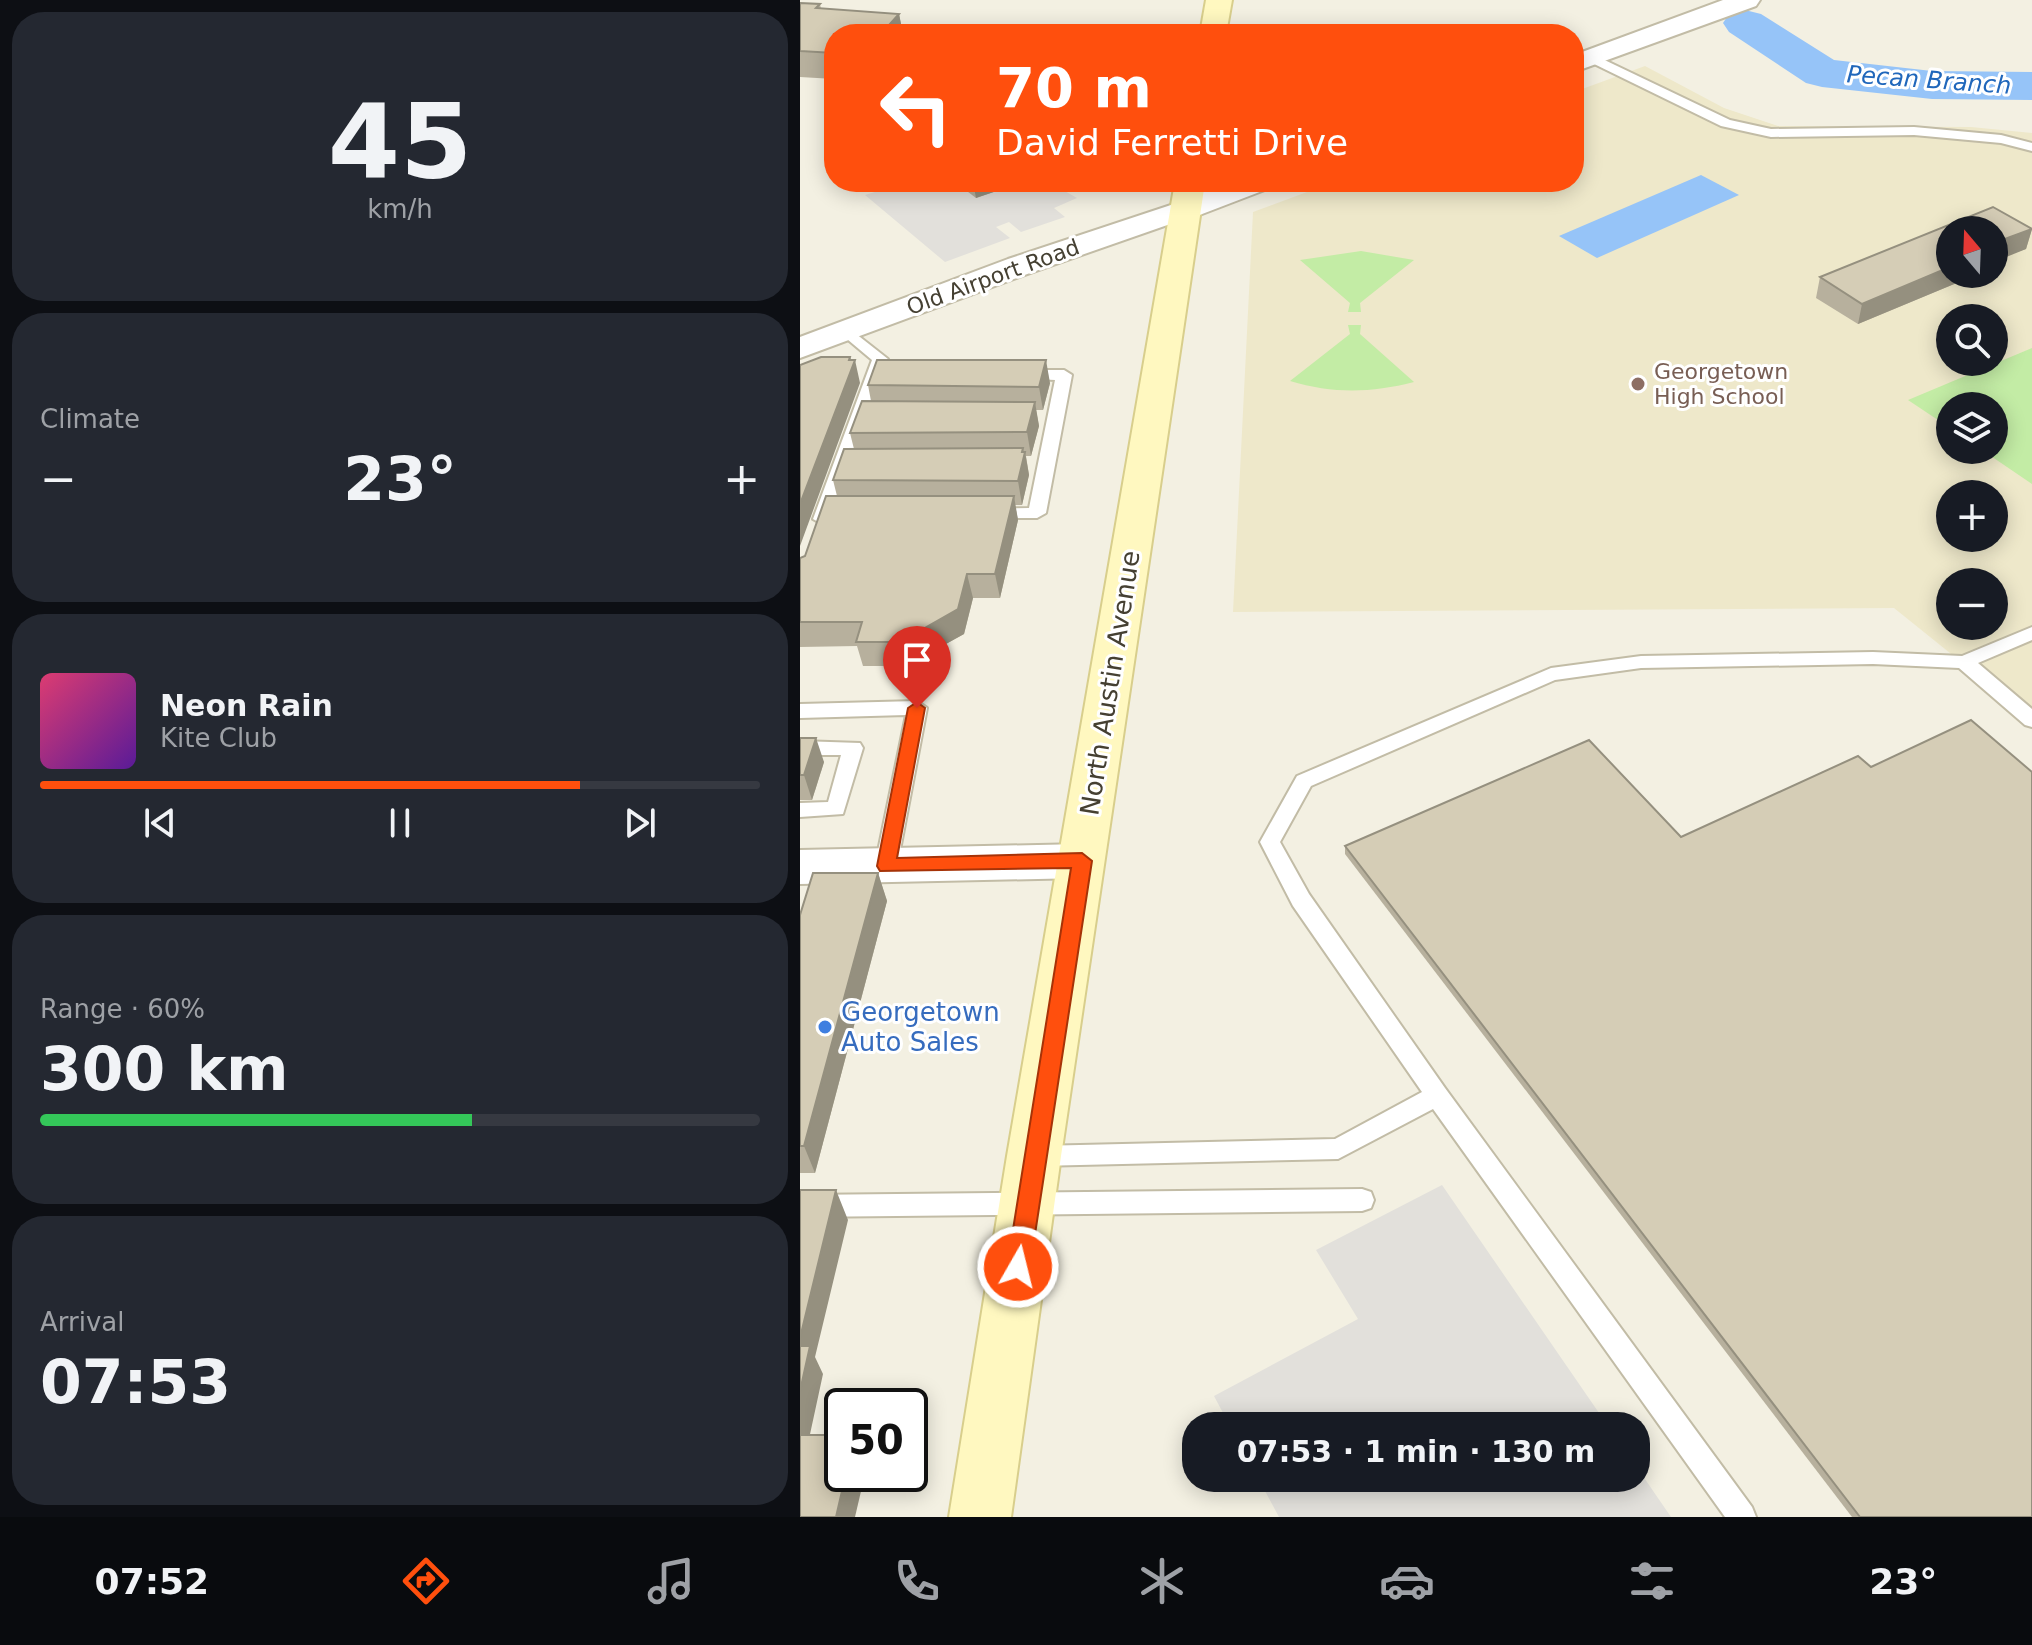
<!DOCTYPE html>
<meta charset="utf-8">
<style>
:root{--surface:#171b24;--page:#242831;--text:#f1f3f6;--muted:#9ea1a6;--line:#363941;--accent:#ff4f0d}
body{margin:0;font-family:"DejaVu Sans",sans-serif;background:var(--page);color:var(--text);height:100vh;display:flex;flex-direction:column;font-size:30px;white-space:nowrap}
*{box-sizing:border-box;margin:0}
p{font-size:26px;color:var(--muted)}
.icon{flex:none;width:44px;height:44px;fill:none;stroke:currentColor;stroke-width:2;stroke-linecap:round;stroke-linejoin:round}
.map{position:relative;flex:1;overflow:hidden}
.side{display:flex;flex-direction:column;gap:12px;padding:12px;background:#0d0f14;width:800px}
.side>*{flex:none}
.guide{position:absolute;left:24px;top:24px;width:760px;height:168px;border-radius:32px;box-shadow:0 4px 20px #0003;background:#ff4f0d;color:#fff;overflow:hidden}
.needle{width:52px;rotate:341deg}
.fabs{position:absolute;left:1136px;top:216px;display:grid;gap:16px}
.fabs a{display:grid;place-items:center;width:72px;height:72px;border-radius:50%;background:var(--surface);box-shadow:0 4px 20px #0003;font-size:40px}
.speed{position:absolute;left:24px;top:1388px;display:flex;gap:16px;font-size:40px;font-weight:700;text-align:center}
.speed>*{display:grid;place-content:center;width:104px;height:104px;border-radius:50%;background:var(--surface);box-shadow:0 4px 20px #0003;line-height:1}
.speed .limit{border:4px solid #111;border-radius:12px;background:#fff;color:#111}
.pin{position:absolute;display:grid;place-items:center;width:68px;height:68px;color:#fff;margin:-82px -34px;border-radius:50% 50% 50% 0;rotate:-45deg;box-shadow:0 0 8px #0007}
.pin .icon{rotate:45deg}
.me{position:absolute;width:88px;margin:-44px;rotate:8deg;stroke-linejoin:round;filter:drop-shadow(0 0 6px #0008)}
.turn{display:flex;align-items:center;gap:28px;height:168px;padding:0 40px;font-size:36px}
.turn .icon{width:104px;height:104px;stroke-width:2.5}
.turn b{display:block;font-size:56px;line-height:68px}
.big{font-size:60px;font-weight:800;line-height:1.1}
.side .widget{flex:1;display:flex;flex-direction:column;justify-content:center;gap:12px;min-width:0;padding:0 28px;border-radius:32px;background:var(--page)}
.side .dial{align-items:center;gap:0}
.dial b{font-size:104px;line-height:1}
.song{display:flex;align-items:center;gap:24px}
.cover{width:96px;height:96px;border-radius:12px;background:linear-gradient(135deg,hsl(340 70% 55%),hsl(270 70% 35%))}
.played{height:8px;border-radius:4px;background:linear-gradient(90deg,var(--accent) 75%,var(--line) 75%)}
.keys{display:flex;justify-content:space-around;direction:ltr}
.heat{display:flex;justify-content:space-between;align-items:center;font-size:44px;direction:ltr}
.charge{height:12px;border-radius:6px;background:linear-gradient(90deg,#34c759 60%,var(--line) 0)}
.trip{position:absolute;left:382px;top:1412px;width:468px;height:80px;border-radius:32px;background:var(--surface);box-shadow:0 4px 20px #0003;font-weight:800;line-height:80px;text-align:center}
.dock{display:flex;height:128px;justify-content:space-around;align-items:center;background:#090b0e;color:var(--muted)}
.dock .icon{width:56px;height:56px}
.dock .selected{color:var(--accent)}
.dock b{font-size:36px;color:var(--text)}
main{display:flex;flex:1;min-height:0}
.map>svg:first-child{display:block}
.education{fill:#eee8ca;fill-rule:evenodd}
.green{fill:#c3eca5}
.parking{fill:#e2e0db}
.water{fill:#96c4f8}
.lines{fill:none;stroke-linecap:round;stroke-linejoin:round}
.river{fill:#96c4f8;fill-rule:evenodd}
.service-casing{stroke:#c2bca6;stroke-width:4}
.minor-casing{stroke:#c2bca6;stroke-width:4}
.tertiary-casing{stroke:#c2bca6;stroke-width:4}
.secondary-casing{stroke:#d8ce8c;stroke-width:4}
.service{fill:#fff;fill-rule:evenodd}
.minor{fill:#fff;fill-rule:evenodd}
.tertiary{fill:#fff;fill-rule:evenodd}
.secondary{fill:#fff8c0;fill-rule:evenodd}
.wall{fill:#b7b09d}
.shaded-wall{fill:#95907f}
.building{fill:#d5cdb6;stroke:#95907f;stroke-width:2}
.route{fill:#ff4f0d;stroke:#a63308;stroke-width:2}
.education-dot{fill:#8d6e63;stroke:#fff;stroke-width:3}
.shop-dot{fill:#3f7fe0;stroke:#fff;stroke-width:3}
.labels{text-anchor:middle;dominant-baseline:central;stroke-width:6;stroke-linejoin:round;paint-order:stroke}
.far-street-label{font-size:22px;fill:#454032;stroke:#fff}
.far-education-label{font-size:22px;fill:#785e54;stroke:#fff;text-anchor:start}
.far-water-label{font-size:24px;font-style:italic;fill:#2067bb;stroke:#fff}
.street-label{font-size:26px;fill:#454032;stroke:#fff}
.shop-label{font-size:26px;fill:#366cbe;stroke:#fff;text-anchor:start}
</style>
<main>
<section class="side">
<div class="widget dial"><b>45</b><p>km/h</p></div>
<div class="widget"><p>Climate</p>
<div class="heat"><a>−</a><b class="big">23°</b><a>+</a></div>
</div>
<div class="widget">
<div class="song"><i class="cover"></i><div><b>Neon Rain</b><p>Kite Club</p></div></div>
<div class="played"></div>
<div class="keys"><svg class="icon" aria-label="previous" viewBox="0 0 24 24"><path d="M18 5L8 12l10 7zM5 5v14"/></svg><svg class="icon" aria-label="pause" viewBox="0 0 24 24"><path d="M8 5v14M16 5v14"/></svg><svg class="icon" aria-label="next" viewBox="0 0 24 24"><path d="M6 5l10 7-10 7zM19 5v14"/></svg></div>
</div>
<div class="widget"><p>Range · 60%</p><b class="big">300 km</b><div class="charge"></div></div>
<div class="widget"><p>Arrival</p><b class="big">07:53</b></div>
</section>
<div class="map">
<svg width="1232" height="1517" viewBox="0 0 1232 1517">
<rect width="100%" height="100%" fill="#f3f0e2"/>
<path class="education" d="M845,66L924,108L978,126L1171,127L1232,133V719L1094,608L433,612L453,212L534,182H774V92ZM1150,230H1194V274H1150ZM1150,318H1194V362H1150ZM1150,406H1194V450H1150ZM1150,494H1194V538H1150ZM1150,582H1194V626H1150Z"/>
<g class="green">
<polygon points="561,251 614,260 560,303 561,312 548,312 550,303 500,260"/>
<path d="M548,325H561L560,334L614,382C571,393 533,394 490,381L550,334Z"/>
<polygon points="1232,348 1232,484 1182,450 1194,450 1194,406 1150,406 1150,428 1108,400"/>
</g>
<g class="parking">
<polygon points="108,182 129,185 137,182 249,182 277,198 254,208 265,217 221,232 209,222 196,227 210,238 145,262 65,195"/>
<polygon points="642,1185 808,1426 430,1426 414,1396 558,1319 516,1250"/>
<polygon points="836,1466 871,1517 479,1517 458,1478 836,1478"/>
</g>
<polygon class="water" points="901,175 939,195 797,258 759,236"/>
<g class="lines">
<polygon class="river" points="945,10 961,14 1034,60 1132,71 1232,72 1232,100 1132,99 1022,87 1006,83 929,32 923,23 929,14"/>
<defs>
<g id="service">
<polygon points="792,54 930,120 971,129 1114,127 1201,135 1232,143 1232,151 1201,143 1114,135 971,137 921,126 788,61 788,55"/>
<polygon points="46,326 88,359 31,519 22,524 13,519 72,360 41,334 38,331"/>
<polygon points="223,370 264,370 272,375 246,513 237,518 191,518 185,517 182,513 185,509 229,508 255,380 217,378 217,372"/>
<polygon points="1232,627 1232,640 1178,663 1232,709 1232,727 1225,725 1159,668 1073,664 841,668 755,680 511,786 480,842 509,894 645,1088 952,1507 956,1517 925,1517 633,1109 538,1159 237,1166 228,1163 225,1156 228,1149 237,1146 535,1139 622,1092 493,906 460,842 497,776 751,668 841,656 1073,652 1162,656"/>
<polygon points="117,701 127,708 97,866 93,872 79,872 75,866 106,715 0,718 0,704"/>
<polygon points="0,741 60,743 63,748 43,814 0,817 0,803 28,802 41,755 0,755"/>
<polygon points="562,1189 571,1192 574,1200 571,1208 562,1211 0,1217 0,1195"/>
</g>
<g id="minor">
<polygon points="386,200 396,203 401,209 396,215 230,273 0,358 0,337 208,259"/>
<polygon points="282,844 298,849 304,861 298,873 282,878 0,884 0,850"/>
</g>
<g id="tertiary">
<polygon points="923,0 960,0 956,6 774,72 774,55"/>
<polygon points="431,182 474,182 470,188 397,216 386,218 375,216 371,209 375,202"/>
</g>
<g id="secondary">
<polygon points="406,0 432,0 426,34 400,34"/>
<polygon points="375,182 405,182 261,1156 211,1517 149,1517 207,1156"/>
</g>
</defs>
<use href="#service" class="service-casing"/>
<use href="#minor" class="minor-casing"/>
<use href="#tertiary" class="tertiary-casing"/>
<use href="#secondary" class="secondary-casing"/>
<use href="#service" class="service"/>
<use href="#minor" class="minor"/>
<use href="#tertiary" class="tertiary"/>
<use href="#secondary" class="secondary"/>
</g>
<g class="wall">
<polygon points="0,3 20,4 21,9 99,14 103,34 34,34 34,79 0,77"/>
<polygon points="155,182 223,182 176,198"/>
<polygon points="1232,229 1226,249 1150,274 1172,274 1171,277 1058,324 1016,298 1020,277"/>
<polygon points="250,383 243,410 236,410 239,426 231,456 226,456 229,475 222,505 215,505 218,520 200,598 173,598 164,634 106,666 63,666 57,646 0,647 0,558 5,556 37,496 33,480 54,449 50,433 71,401 68,385"/>
<polygon points="0,738 24,762 12,800 0,800"/>
<polygon points="881,837 1232,1517 1052,1517 545,854 545,846"/>
<polygon points="78,873 87,901 15,1173 0,1173 0,915"/>
</g>
<g class="shaded-wall">
<polygon points="99,14 103,34 81,34"/>
<polygon points="173,182 223,182 176,198"/>
<polygon points="1232,229 1226,249 1194,262 1194,243"/>
<polygon points="1150,267 1150,274 1172,274 1171,277 1058,324 1062,304"/>
<polygon points="50,357 53,365 55,360 60,383 0,546 0,504"/>
<polygon points="246,360 250,383 243,410 239,387"/>
<polygon points="235,402 239,426 231,456 227,432"/>
<polygon points="223,448 224,456 225,452 229,475 222,505 218,481"/>
<polygon points="214,496 218,520 200,598 195,574"/>
<polygon points="167,574 173,598 164,634 106,666 100,642"/>
<polygon points="16,738 24,762 12,800 4,775"/>
<polygon points="78,873 87,901 15,1173 4,1146"/>
<polygon points="36,1190 48,1220 15,1357 23,1374 4,1462 0,1454 0,1338"/>
<polygon points="46,1474 65,1474 55,1517 36,1517"/>
</g>
<g class="building">
<polygon points="0,3 20,4 16,8 99,14 81,34 34,34 34,53 0,51"/>
<polygon points="1193,207 1232,229 1194,243 1194,230 1150,230 1150,267 1062,304 1020,277"/>
<polygon points="21,357 50,357 49,360 55,360 0,504 0,365"/>
<polygon points="77,360 246,360 239,387 68,385"/>
<polygon points="62,401 235,402 227,432 50,433"/>
<polygon points="223,448 222,452 225,452 218,481 33,480 44,449"/>
<polygon points="26,496 214,496 195,574 167,574 158,609 100,642 56,642 62,622 0,622 0,558 5,556"/>
<polygon points="1171,720 1232,772 1232,1517 1060,1517 545,846 789,740 881,837 1058,756 1071,767"/>
<polygon points="0,738 16,738 4,775 0,775"/>
<polygon points="13,873 78,873 4,1146 0,1146 0,915"/>
<polygon points="0,1190 36,1190 0,1338"/>
<polygon points="0,1346 10,1346 0,1391"/>
<polygon points="0,1435 42,1435 42,1474 46,1474 36,1517 0,1517"/>
</g>
<polygon class="route" points="117,702 125,708 97,858 282,853 292,861 230,1267 226,1274 218,1277 210,1274 207,1267 271,868 80,871 77,866 108,708"/>
<circle class="education-dot" cx="838" cy="384" r="8"/>
<circle class="shop-dot" cx="25" cy="1027" r="8"/>
<g class="labels">
<g class="far-street-label">
<text transform="translate(193 277) rotate(-20)">Old Airport Road</text>
</g>
<g class="far-education-label">
<text x="854" y="371">Georgetown<tspan x="854" dy="25">High School</tspan></text>
</g>
<g class="far-water-label">
<text transform="translate(1129 80) rotate(4)">Pecan Branch</text>
</g>
<g class="street-label">
<text transform="translate(310 683) rotate(-81)">North Austin Avenue</text>
</g>
<g class="shop-label">
<text x="41" y="1012">Georgetown<tspan x="41" dy="30">Auto Sales</tspan></text>
</g>
</g>
</svg>
<div class="fabs">
<a><svg class="needle" viewBox="-14 -14 28 28"><path d="M0-13l5 13h-10z" fill="#e53935"/><path d="M0 13l5-13h-10z" fill="#9ea1a6"/></svg></a>
<a><svg class="icon" aria-label="search" viewBox="0 0 24 24"><circle cx="10" cy="10" r="6"/><path d="M15 15l6 6"/></svg></a>
<a><svg class="icon" aria-label="layers" viewBox="0 0 24 24"><path d="M12 4l9 5-9 5-9-5zM3 14l9 5 9-5"/></svg></a>
<a>+</a>
<a>−</a>
</div>
<div class="speed"><div class="limit">50</div></div>
<div class="pin" style="left:117px;top:708px;background:#d93025"><svg class="icon" aria-label="arrive" viewBox="0 0 24 24"><path d="M6 21V4h12l-3 4 3 4H6"/></svg></div>
<svg class="me" style="left:218px;top:1267px" viewBox="-20 -20 40 40"><circle r="17" fill="#ff4f0d" stroke="#fff" stroke-width="3"/><path d="M0-11L8 9 0 5-8 9z" fill="#fff"/></svg>
<div class="trip">07:53 · 1 min · 130 m</div>
<div class="guide">
<div class="turn"><svg class="icon" aria-label="left" viewBox="0 0 24 24"><path d="M17 20v-9H6M10 6l-5 5 5 5"/></svg><div><b>70 m</b>David Ferretti Drive</div></div>
</div>
</div>
</main>
<nav class="dock">
<b>07:52</b>
<svg class="icon selected" aria-label="directions" viewBox="0 0 24 24"><path d="M12 3l9 9-9 9-9-9zM9 14v-3h6M13 9l2 2-2 2"/></svg>
<svg class="icon" aria-label="music" viewBox="0 0 24 24"><path d="M9 18V5l10-2v13"/><circle cx="6" cy="18" r="3"/><circle cx="16" cy="16" r="3"/></svg>
<svg class="icon" aria-label="phone" viewBox="0 0 24 24"><path d="M5 4h4l2 5-3 2q2 4 5 5l2-3 5 2v4C11 20 4 13 5 4z"/></svg>
<svg class="icon" aria-label="climate" viewBox="0 0 24 24"><path d="M12 3v18M4 7l16 10M4 17L20 7"/></svg>
<svg class="icon" aria-label="car" viewBox="0 0 24 24"><path d="M5 17H2v-5l4-1 3-4h7l3 4 3 1v5h-3M9 17h6M6 11h13"/><circle cx="7" cy="17" r="2"/><circle cx="17" cy="17" r="2"/></svg>
<svg class="icon" aria-label="filters" viewBox="0 0 24 24"><path d="M4 7h16M4 17h16"/><circle cx="9" cy="7" r="2"/><circle cx="15" cy="17" r="2"/></svg>
<b>23°</b>
</nav>
